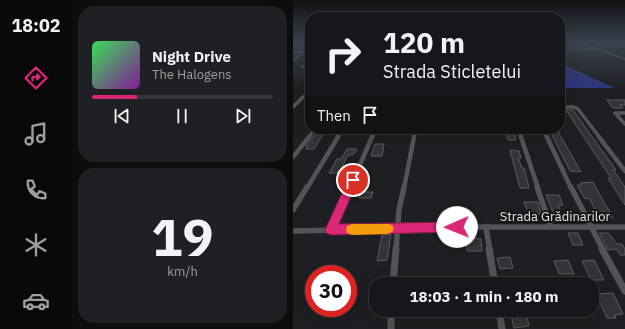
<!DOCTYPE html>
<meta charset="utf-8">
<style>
:root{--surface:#16171a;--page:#1f2023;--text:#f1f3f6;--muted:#9e9fa2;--line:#353639;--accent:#db2777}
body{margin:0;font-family:"IBM Plex Sans",sans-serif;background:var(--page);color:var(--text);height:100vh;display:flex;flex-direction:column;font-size:15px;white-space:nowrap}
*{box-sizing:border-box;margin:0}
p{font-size:13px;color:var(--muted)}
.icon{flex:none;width:22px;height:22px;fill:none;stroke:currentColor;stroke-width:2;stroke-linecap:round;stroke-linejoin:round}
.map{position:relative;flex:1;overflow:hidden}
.side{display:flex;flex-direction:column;gap:6px;padding:6px;background:#0c0d0e;width:221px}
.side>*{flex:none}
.top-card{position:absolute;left:12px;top:12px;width:260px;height:122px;border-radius:16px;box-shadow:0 4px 16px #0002,0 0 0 1px var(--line);background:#16171a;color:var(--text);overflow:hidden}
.speed{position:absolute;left:12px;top:265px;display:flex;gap:8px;font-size:20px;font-weight:700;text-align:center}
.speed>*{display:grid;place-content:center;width:52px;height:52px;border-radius:50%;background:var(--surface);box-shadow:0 4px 16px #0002,0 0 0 1px var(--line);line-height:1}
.speed .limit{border:6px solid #d22;background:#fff;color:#111}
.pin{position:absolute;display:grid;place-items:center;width:34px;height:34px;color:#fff;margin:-17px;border:2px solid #fff;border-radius:50%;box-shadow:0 1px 4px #0007}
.me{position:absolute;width:44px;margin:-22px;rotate:269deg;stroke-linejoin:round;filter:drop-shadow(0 0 3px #0008)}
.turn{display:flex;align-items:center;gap:14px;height:84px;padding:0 12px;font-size:18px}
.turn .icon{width:52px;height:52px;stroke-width:2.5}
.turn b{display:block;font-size:28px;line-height:34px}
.then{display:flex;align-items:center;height:38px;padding:0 12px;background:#0003;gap:8px;font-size:15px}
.side .tile{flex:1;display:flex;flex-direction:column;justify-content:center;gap:6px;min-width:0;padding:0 14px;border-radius:16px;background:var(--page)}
.side .dial{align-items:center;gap:0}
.dial b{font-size:52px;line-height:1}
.song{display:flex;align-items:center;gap:12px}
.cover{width:48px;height:48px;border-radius:6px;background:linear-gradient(135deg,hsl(130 70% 55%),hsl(290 70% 35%))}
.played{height:4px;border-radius:2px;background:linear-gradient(90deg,var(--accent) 25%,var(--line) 25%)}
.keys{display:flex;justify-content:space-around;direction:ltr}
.trip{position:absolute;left:76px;top:277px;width:230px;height:40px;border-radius:16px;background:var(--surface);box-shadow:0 4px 16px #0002,0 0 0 1px var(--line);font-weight:800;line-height:40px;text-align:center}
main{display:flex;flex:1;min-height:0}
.menu{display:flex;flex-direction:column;width:72px;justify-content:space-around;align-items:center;background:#09090a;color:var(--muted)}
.menu .icon{width:28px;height:28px}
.menu .selected{color:var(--accent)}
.menu b{font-size:18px;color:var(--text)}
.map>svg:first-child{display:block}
.green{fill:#2c367f}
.building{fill:#323437;stroke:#595b5e}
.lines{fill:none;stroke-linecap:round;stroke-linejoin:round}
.street-far5{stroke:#535458;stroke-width:2}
.street-far4{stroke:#535458;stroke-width:3}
.street-far3{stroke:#535458;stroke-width:3.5}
.street-far2{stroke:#535458;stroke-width:4.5}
.street-far1{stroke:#535458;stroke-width:5.5}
.street{stroke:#535458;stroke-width:7}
.secondary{fill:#535458;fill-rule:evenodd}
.route{fill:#db2777;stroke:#8e194d}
.slow{fill:#f59e0b}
.labels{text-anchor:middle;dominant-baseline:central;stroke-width:4;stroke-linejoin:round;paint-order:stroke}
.near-street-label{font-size:13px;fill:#e5e6e8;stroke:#151619}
</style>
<main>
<nav class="menu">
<b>18:02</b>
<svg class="icon selected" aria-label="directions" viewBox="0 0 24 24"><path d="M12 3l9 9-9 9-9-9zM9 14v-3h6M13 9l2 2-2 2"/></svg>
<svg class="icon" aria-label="music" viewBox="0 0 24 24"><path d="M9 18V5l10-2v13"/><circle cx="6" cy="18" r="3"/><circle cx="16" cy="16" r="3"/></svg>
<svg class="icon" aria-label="phone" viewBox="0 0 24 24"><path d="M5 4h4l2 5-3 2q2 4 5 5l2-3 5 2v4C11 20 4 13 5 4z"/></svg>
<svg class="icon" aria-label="climate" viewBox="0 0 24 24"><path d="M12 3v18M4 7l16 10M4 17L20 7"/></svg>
<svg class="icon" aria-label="car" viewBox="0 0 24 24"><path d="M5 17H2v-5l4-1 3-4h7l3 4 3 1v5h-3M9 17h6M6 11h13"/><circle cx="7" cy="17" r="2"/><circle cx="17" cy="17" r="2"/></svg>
</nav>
<section class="side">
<div class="tile">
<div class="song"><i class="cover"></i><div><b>Night Drive</b><p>The Halogens</p></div></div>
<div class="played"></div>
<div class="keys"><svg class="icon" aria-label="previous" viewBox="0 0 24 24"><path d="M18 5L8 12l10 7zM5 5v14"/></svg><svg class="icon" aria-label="pause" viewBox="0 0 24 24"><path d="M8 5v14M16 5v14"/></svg><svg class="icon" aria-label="next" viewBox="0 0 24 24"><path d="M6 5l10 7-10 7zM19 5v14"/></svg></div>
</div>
<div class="tile dial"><b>19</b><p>km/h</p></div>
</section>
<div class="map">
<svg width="332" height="329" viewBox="0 0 332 329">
<rect width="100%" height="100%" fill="#1e1f22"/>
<polygon class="green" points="267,63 322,88 267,88"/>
<g class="building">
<polygon points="314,100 332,100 332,105 327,105 330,108 322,108 319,107"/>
<polygon points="273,110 280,110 323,170 320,170 332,187 332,205 315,178 318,178"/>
<polygon points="212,129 220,129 223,140 215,140"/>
<polygon points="256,129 264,130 288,172 277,171"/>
<polygon points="24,131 32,131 21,149 13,149 15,147 13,147"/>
<polygon points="82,144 91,144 89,156 78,156"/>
<polygon points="54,149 64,149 60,155 55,155 46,173 36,173 44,159 48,159"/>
<polygon points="217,150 226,151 228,158 225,158 229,168 231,168 236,188 227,188"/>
<polygon points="300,182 310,201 320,217 302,220 297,211 303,211 302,209 296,198 292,199 284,185 289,185 287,183"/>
<polygon points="69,192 80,192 78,198 66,198"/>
<polygon points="253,195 266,195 270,205 265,205 271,217 262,217"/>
<polygon points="231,202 245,202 248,214 236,214"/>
<polygon points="275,233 285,233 290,245 280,245"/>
<polygon points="306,233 315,233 324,244 329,244 332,249 332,255 327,255 324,249 315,250"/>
<polygon points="98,234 94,260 84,261 89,235"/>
<polygon points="173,237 188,239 189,251 174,251"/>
<polygon points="217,257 220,268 207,269 204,258"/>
<polygon points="275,260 281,274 266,274 261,261"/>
<polygon points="301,260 311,280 298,280 289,261"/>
<polygon points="320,293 330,314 322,315 323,318 314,318 303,294"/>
<polygon points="217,310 237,310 239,317 234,318 236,326 221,328"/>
</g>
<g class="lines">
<g class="street-far5">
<polyline points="267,50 304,49"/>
<polyline points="0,52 17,52"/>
<polyline points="0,60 12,52"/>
<polyline points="9,67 17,61"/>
</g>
<polyline class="street-far4" points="8,99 17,90"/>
<g class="street-far3">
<polyline points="0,107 9,98"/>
<polyline points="267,107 281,107 285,109 307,138"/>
<polyline points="332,113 322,113 332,124"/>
<polyline points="225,129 228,138"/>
<polyline points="250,129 254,138"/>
<polyline points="15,138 22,129"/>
<polyline points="44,138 50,129"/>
<polyline points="79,138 83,129"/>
<polyline points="121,138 123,129"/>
</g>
<g class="street-far2">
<polyline points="228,137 245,188"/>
<polyline points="254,137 278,188"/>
<polyline points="306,137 332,171"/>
<polyline points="0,157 16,137"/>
<polyline points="14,188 45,137"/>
<polyline points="57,188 79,137"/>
<polyline points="111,188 121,137"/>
</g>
<g class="street-far1">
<polyline points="244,187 258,227"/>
<polyline points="278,187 310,250"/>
<polyline points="0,210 14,187"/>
<polyline points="193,228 197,250"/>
<polyline points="38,230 57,187"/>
<polyline points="0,231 179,227 332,227"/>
<polyline points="103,250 106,210 111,187"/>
</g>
<g class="street">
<polyline points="196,249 202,284"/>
<polyline points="309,249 332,291"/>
<polyline points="100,284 103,249"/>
<polyline points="98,310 98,329"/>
<polyline points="206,310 209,329"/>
</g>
<polygon class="secondary" points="288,42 332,58 332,60 283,42"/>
</g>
<linearGradient id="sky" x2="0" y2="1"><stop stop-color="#101113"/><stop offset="0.47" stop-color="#3b424f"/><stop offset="1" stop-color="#3b424f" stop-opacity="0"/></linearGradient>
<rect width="332" height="89" fill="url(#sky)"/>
<polygon class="route" points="60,177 65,180 46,224 164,222 169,224 170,227 169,231 164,232 38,235 33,233 32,230 55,180"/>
<polygon class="slow" points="59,224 95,224 99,225 101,229 99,232 95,234 59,235 54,233 53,229 54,226"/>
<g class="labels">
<g class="near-street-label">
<text x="262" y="216">Strada Grădinarilor</text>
</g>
</g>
</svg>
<div class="speed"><div class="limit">30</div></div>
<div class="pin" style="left:60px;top:180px;background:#d93025"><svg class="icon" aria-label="arrive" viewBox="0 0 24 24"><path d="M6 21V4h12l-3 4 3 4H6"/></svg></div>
<svg class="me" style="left:164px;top:227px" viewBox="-20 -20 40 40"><circle r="19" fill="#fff"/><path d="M0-13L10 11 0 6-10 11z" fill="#db2777"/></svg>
<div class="trip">18:03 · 1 min · 180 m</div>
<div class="top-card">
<div class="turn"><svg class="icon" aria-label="right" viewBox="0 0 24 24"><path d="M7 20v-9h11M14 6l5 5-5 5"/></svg><div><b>120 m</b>Strada Sticletelui</div></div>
<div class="then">Then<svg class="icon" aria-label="arrive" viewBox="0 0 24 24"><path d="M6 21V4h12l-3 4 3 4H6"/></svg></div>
</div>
</div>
</main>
